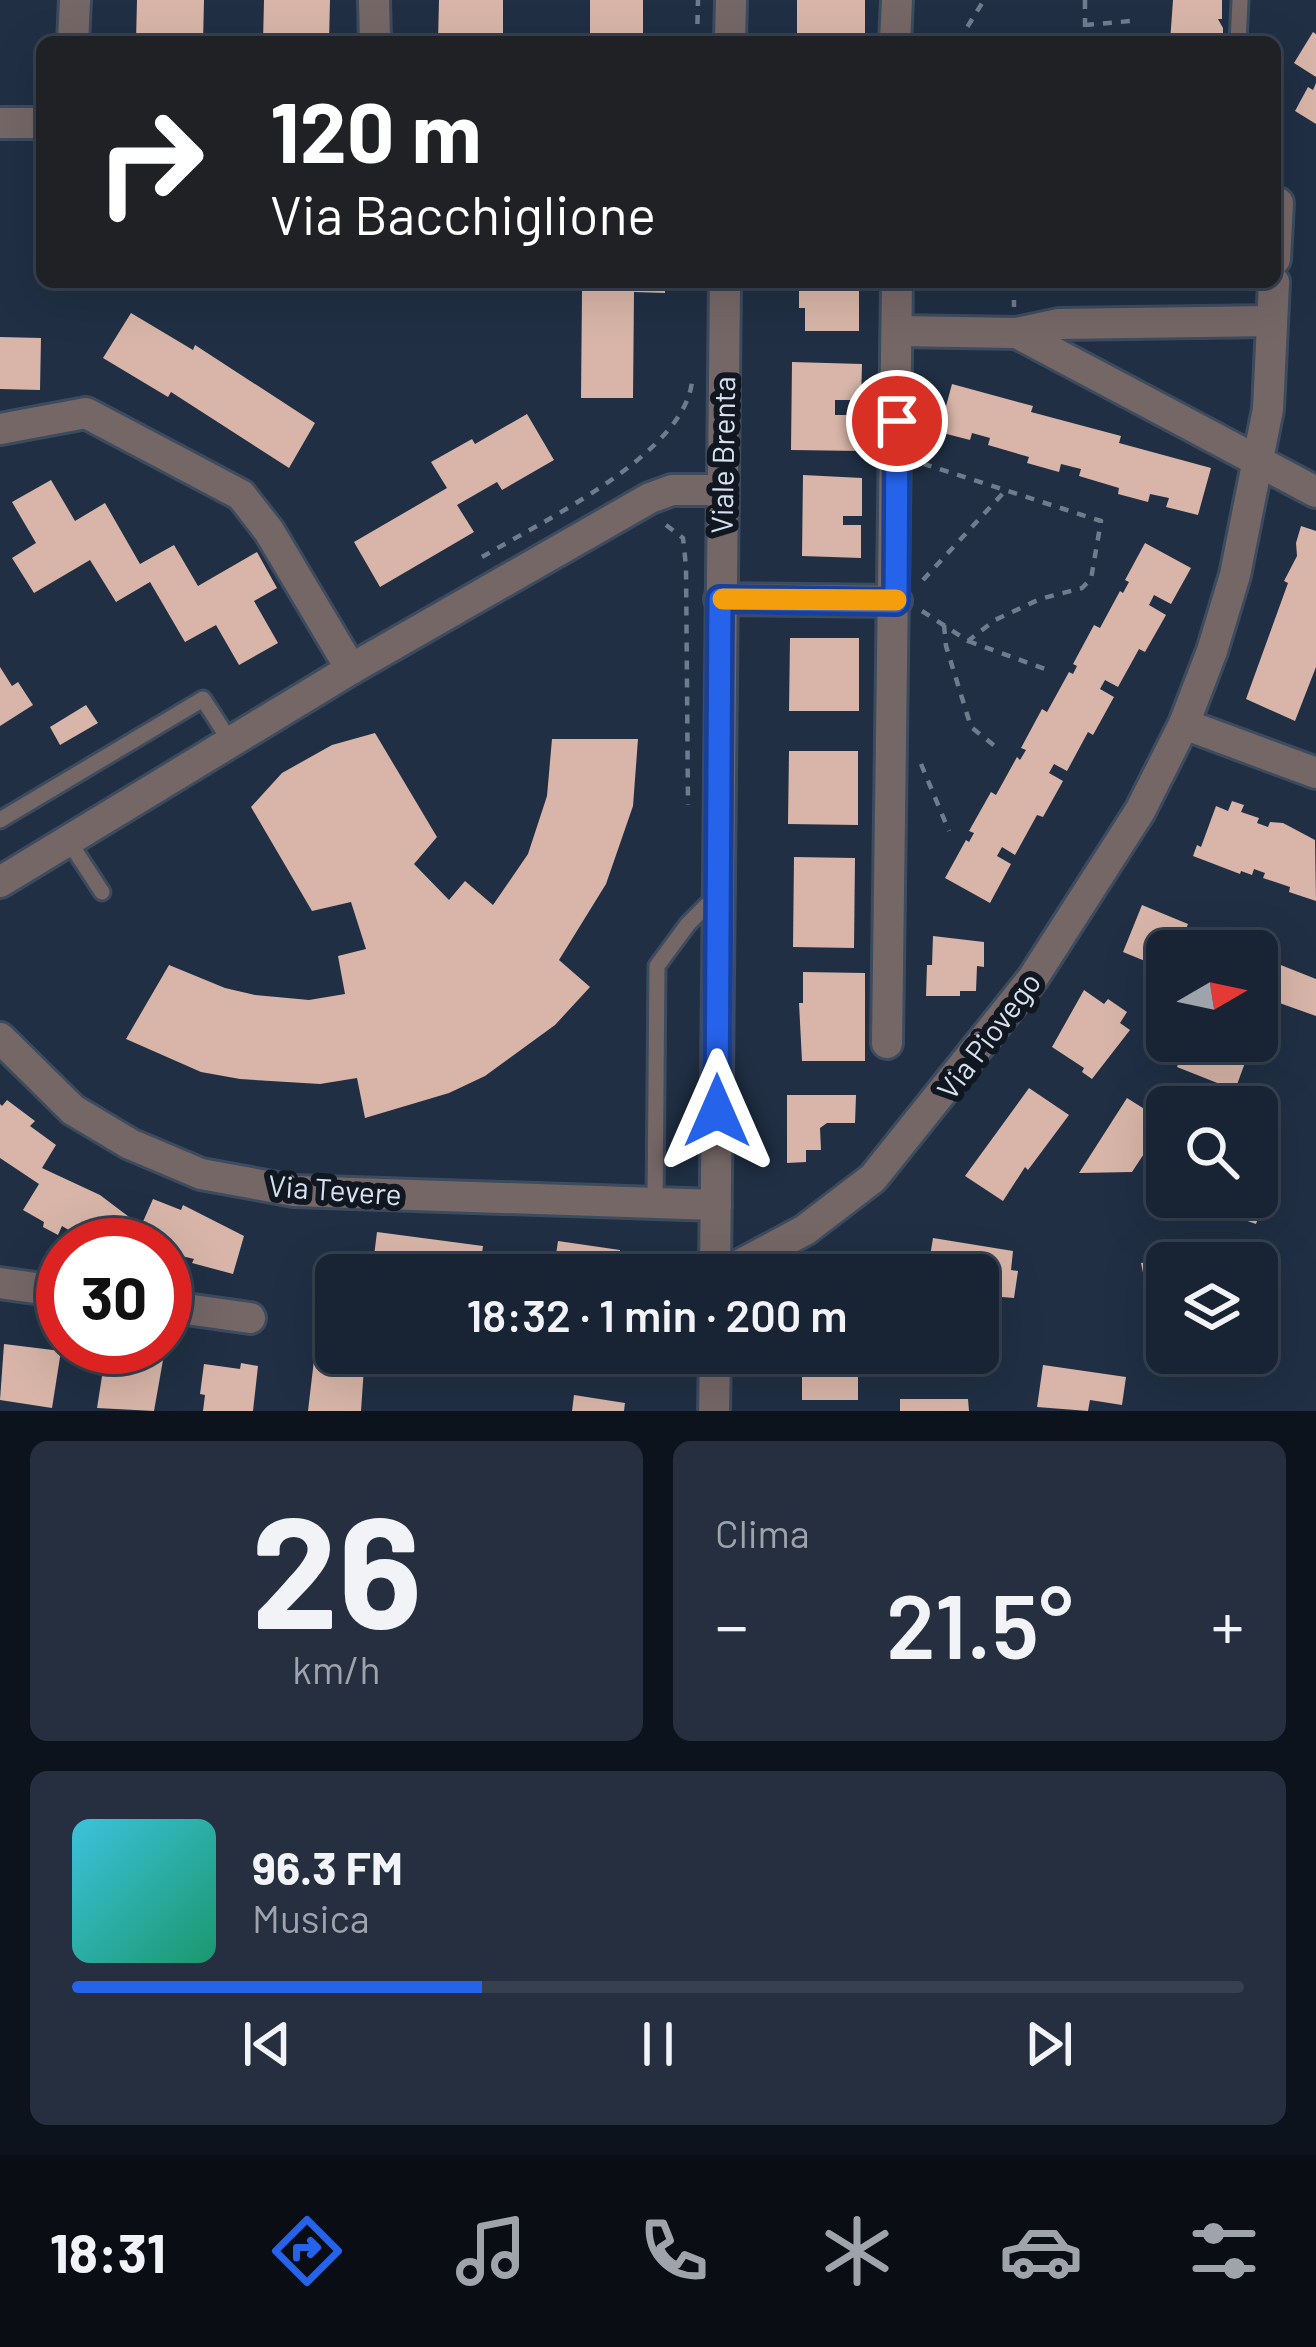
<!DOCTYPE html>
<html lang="it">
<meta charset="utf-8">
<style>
:root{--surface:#182333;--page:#252f3f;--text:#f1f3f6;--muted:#9fa4ac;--line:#36404e;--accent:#2563eb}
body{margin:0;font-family:Barlow,sans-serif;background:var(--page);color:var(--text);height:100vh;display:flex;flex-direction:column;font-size:45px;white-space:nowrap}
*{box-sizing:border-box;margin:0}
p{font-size:39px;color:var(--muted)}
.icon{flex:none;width:66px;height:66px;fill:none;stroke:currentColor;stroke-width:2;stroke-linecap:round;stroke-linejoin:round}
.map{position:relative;height:1411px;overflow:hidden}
.drawer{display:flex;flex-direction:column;gap:30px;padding:30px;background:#0d131c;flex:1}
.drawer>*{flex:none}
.banner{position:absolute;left:36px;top:36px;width:1245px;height:252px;border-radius:18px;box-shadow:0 12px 48px #0002,0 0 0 3px var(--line);background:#202124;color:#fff;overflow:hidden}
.needle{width:78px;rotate:81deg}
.fabs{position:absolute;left:1146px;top:930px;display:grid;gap:24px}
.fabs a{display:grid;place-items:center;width:132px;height:132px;border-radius:18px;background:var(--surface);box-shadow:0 12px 48px #0002,0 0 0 3px var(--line);font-size:60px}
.speed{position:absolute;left:36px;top:1218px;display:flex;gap:24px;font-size:60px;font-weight:700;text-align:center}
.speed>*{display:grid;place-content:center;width:156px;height:156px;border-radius:50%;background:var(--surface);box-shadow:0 12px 48px #0002,0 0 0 3px var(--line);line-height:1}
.speed .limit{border:18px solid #d22;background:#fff;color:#111}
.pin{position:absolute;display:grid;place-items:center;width:102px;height:102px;color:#fff;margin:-51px;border:6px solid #fff;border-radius:50%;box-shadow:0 3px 12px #0007}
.me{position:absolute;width:132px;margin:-66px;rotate:0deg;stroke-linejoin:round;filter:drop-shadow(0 0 9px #0008)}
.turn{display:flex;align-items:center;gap:42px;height:252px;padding:0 36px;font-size:54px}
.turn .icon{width:156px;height:156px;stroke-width:2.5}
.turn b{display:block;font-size:84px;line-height:102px}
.big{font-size:90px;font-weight:600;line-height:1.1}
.drawer .card{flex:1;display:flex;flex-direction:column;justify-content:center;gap:18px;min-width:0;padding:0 42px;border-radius:18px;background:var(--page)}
.drawer .dial{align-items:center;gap:0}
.dial b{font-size:156px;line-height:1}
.song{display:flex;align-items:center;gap:36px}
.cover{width:144px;height:144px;border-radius:18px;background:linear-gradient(135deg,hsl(190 70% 55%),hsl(160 70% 35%))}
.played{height:12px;border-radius:6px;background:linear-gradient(90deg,var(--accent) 35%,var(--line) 35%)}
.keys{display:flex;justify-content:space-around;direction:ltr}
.heat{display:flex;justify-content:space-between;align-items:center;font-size:66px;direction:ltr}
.drawer .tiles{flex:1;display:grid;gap:30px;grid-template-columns:1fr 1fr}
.card:last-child{grid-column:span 2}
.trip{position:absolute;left:315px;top:1254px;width:684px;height:120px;border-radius:18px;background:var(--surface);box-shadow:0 12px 48px #0002,0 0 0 3px var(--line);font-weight:600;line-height:120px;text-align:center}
.dock{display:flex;height:192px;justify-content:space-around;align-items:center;background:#0a0e14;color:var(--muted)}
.dock .icon{width:84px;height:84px}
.dock .on{color:var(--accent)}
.dock b{font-size:54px;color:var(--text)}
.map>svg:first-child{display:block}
.building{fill:#d8b5a8}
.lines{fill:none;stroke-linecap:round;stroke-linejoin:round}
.service-casing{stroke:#3d4b5f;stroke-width:21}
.minor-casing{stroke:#3d4b5f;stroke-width:36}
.path{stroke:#6f7c8e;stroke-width:4.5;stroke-dasharray:9 9;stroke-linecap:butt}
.service{stroke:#766767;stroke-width:15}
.minor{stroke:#766767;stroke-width:30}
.route-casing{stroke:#184099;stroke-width:30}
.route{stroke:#2563eb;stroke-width:21}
.slow{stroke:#f59e0b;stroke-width:21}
.labels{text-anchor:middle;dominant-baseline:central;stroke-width:12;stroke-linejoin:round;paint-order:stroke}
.street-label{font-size:30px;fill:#d7e1ef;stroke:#101720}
</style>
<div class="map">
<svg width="1316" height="1411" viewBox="0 0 1316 1411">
<rect width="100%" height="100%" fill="#202f44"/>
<g class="building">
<polygon points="137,0 204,0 203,42 136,42"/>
<polygon points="264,0 330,0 329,42 263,42"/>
<polygon points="439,0 503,0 503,42 438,42"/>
<rect x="590" y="0" width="53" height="42"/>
<rect x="797" y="0" width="68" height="42"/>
<polygon points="1173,0 1222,0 1222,19 1218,19 1223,28 1223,42 1170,42"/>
<polygon points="1313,32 1316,34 1316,77 1294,63"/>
<polygon points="1316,83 1316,124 1295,111 1308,87 1313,90"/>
<polygon points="613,282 665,282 665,293 634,292 633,398 581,398 582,291 613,291"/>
<polygon points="799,282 859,282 859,331 805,331 805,308 799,308"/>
<polygon points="131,313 193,350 195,345 315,423 289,468 171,392 168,397 103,358"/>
<polygon points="0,337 41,338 40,390 0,389"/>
<polygon points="792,362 862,364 861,400 835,400 835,415 862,415 861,451 791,450"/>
<polygon points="952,384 1033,406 1031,412 1121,436 1119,443 1211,468 1198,515 1166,507 1169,498 1150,494 1148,502 1118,494 1119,488 1079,476 1081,469 1061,464 1059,472 1027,463 1029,457 988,445 990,438 972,433 970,440 939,432"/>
<polygon points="527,414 554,460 502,490 497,482 457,505 474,532 380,587 354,542 447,488 431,462 472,439 475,444"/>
<polygon points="803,475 862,478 862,516 843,516 843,525 861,525 861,558 802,556"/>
<polygon points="51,480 75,521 105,503 140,564 174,545 198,586 257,552 277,588 254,601 278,643 239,665 216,625 185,642 150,582 116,602 90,560 34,593 12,558 36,543 12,502"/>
<polygon points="1301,526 1316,531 1316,667 1295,721 1246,699 1288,583 1284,581 1297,556 1296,543"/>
<polygon points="1145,543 1191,568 1171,604 1154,595 1149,605 1166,615 1145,652 1139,649 1118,687 1105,680 1100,689 1114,697 1093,735 1088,732 1067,771 1054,764 1049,773 1063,781 1043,817 1037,815 1015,855 1002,847 997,856 1011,864 990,903 945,878 966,840 969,842 974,833 969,831 991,792 996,795 1017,757 1020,760 1026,750 1021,748 1042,709 1047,712 1069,672 1073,674 1077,666 1073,664 1094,625 1100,628 1120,591 1123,593 1129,582 1125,580"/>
<polygon points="790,638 859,638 859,711 789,711"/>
<polygon points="0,667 12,686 18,682 33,705 0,726"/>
<polygon points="86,705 98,723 60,745 50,727"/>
<polygon points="375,733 437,837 414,864 449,900 465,881 493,905 528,854 547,796 552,739 638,739 633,806 606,884 559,960 590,987 555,1025 485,1076 449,1093 365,1118 357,1078 320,1084 240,1079 201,1072 126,1039 169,965 225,988 255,995 309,1000 345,994 338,956 366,949 351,902 312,911 251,807 282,773 332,745"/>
<polygon points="789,751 858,751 858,825 788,824"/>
<polygon points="1232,801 1244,805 1241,812 1259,818 1257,823 1268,827 1270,822 1283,823 1315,840 1316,901 1289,892 1290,887 1263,878 1265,873 1254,869 1252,875 1241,871 1240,874 1193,856 1197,845 1201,847 1216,806 1228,811"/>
<polygon points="794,857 855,858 854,948 793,947"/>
<polygon points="1142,905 1188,924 1177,951 1167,951 1167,970 1123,952"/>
<polygon points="933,936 984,942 984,967 977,966 976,991 960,991 960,996 926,996 927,965 932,965"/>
<polygon points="1268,960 1316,979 1316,1016 1271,1000 1257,1030 1257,988"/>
<polygon points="803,972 865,973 865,1061 802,1061 799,1003 803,1003"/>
<polygon points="1084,990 1104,1004 1108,999 1127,1012 1120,1023 1130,1030 1092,1079 1082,1072 1084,1068 1052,1047"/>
<polygon points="1187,1041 1253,1041 1235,1090 1177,1067"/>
<polygon points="1029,1088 1069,1115 1028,1170 1025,1167 1003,1201 965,1176"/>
<polygon points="787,1095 856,1095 855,1123 827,1123 820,1128 821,1150 806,1150 806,1162 787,1163"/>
<polygon points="1127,1098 1165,1122 1159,1131 1132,1172 1079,1173"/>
<polygon points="7,1100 35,1121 30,1126 56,1145 42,1168 100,1195 141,1226 153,1199 181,1210 183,1205 244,1236 233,1274 192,1263 194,1259 165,1252 165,1245 128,1234 123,1245 75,1245 79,1236 62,1226 58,1235 43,1227 44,1222 23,1210 39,1184 0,1158 0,1104 2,1106"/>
<polygon points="1257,1167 1274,1173 1256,1224 1182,1198 1257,1197"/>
<polygon points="377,1232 483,1246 479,1275 336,1275 336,1353 365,1353 361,1411 308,1411 325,1266 372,1272"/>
<polygon points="933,1238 1013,1251 1011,1270 1018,1271 1014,1298 978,1295 978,1275 927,1275"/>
<polygon points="558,1241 620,1250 617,1275 553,1275"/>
<polygon points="1203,1254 1203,1258 1210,1257 1211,1263 1167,1263 1167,1308 1151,1311 1141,1263"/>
<polygon points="4,1344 61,1351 52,1408 0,1400"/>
<polygon points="106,1351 163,1360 154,1411 97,1408"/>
<rect x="802" y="1353" width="56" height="47"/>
<polygon points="241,1363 258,1366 253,1411 203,1411 205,1395 200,1394 204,1364 240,1369"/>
<polygon points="1043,1365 1126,1377 1122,1405 1090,1400 1088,1411 1037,1407"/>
<polygon points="574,1395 625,1403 624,1411 572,1411"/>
<polygon points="900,1399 968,1399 969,1411 900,1411"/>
</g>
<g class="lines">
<defs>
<g id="service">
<polyline points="1238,42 1240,1"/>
<polyline points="0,820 203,699 230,741"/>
<polyline points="68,840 102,892"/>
<polyline points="655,1204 657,966 688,924 717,895"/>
</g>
<g id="minor">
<polyline points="374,0 375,42"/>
<polyline points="73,42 75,0"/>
<polyline points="730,42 731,0"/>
<polyline points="895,42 897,0"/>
<polyline points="0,123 42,123"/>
<polyline points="1275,259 1278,203"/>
<polyline points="898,331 1017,333 1059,324 1272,321"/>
<polyline points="1017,333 1316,492"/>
<polyline points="0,429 86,413 241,495 269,531 351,669"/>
<polyline points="720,599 896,601"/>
<polyline points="1184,724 1316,773"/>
<polyline points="0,882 351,669 650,498 672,490 722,490"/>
<polyline points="0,1038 73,1110 130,1144 201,1174 294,1191 716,1205"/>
<polyline points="887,1043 897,282"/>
<polyline points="715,1269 736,1267 805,1230 873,1178 1033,978 1140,811 1184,724 1212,651 1235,575 1268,409 1274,282"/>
<polyline points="715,1275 725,282"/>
<polyline points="0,1283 63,1292"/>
<polyline points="165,1306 250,1318"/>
<polyline points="714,1411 715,1353"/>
</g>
</defs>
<use href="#service" class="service-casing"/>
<use href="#minor" class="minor-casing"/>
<g class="path">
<polyline points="1085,0 1085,42"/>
<polyline points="1085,25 1131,21"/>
<polyline points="697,42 698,0"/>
<polyline points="958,42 984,0"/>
<polyline points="1014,282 1014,307"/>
<polyline points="666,525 683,538 686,566 688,805"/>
<path d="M482,557C541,522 685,454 692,381"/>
<polyline points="923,580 1006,490"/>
<polyline points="922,611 968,641 995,620 1040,599 1082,588 1091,579 1101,521 924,464"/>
<polyline points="944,625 946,646 971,727 996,747"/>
<polyline points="968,641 1045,669"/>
<polyline points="921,764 949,831"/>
</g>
<use href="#service" class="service"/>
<use href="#minor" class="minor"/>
</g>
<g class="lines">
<defs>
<polyline id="route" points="717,1111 720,599 896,602 897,421"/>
</defs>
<use href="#route" class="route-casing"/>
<use href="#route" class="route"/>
<polyline class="slow" points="723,599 896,600"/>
</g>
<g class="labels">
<g class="street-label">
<text transform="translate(722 455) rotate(-89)">Viale Brenta</text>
<text transform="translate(988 1035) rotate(-53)">Via Piovego</text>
<text transform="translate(335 1189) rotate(4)">Via Tevere</text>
</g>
</g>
</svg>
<div class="fabs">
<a><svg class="needle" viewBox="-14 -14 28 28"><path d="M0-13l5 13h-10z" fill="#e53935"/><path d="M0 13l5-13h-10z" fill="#9fa4ac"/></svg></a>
<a><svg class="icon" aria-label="search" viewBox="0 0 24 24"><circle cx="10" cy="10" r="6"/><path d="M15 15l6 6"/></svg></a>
<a><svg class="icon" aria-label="layers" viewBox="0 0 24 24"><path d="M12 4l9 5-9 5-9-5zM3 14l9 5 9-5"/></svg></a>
</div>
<div class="speed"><div class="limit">30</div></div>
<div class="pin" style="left:897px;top:421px;background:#d93025"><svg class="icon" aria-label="arrive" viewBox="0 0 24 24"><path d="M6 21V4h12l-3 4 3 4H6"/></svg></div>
<svg class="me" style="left:717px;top:1111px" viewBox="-20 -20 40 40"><path d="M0-17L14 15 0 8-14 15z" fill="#2563eb" stroke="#fff" stroke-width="4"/></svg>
<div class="trip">18:32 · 1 min · 200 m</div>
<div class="banner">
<div class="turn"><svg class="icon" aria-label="right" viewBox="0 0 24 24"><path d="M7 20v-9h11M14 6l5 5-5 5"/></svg><div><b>120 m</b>Via Bacchiglione</div></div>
</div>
</div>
<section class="drawer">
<div class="tiles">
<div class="card dial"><b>26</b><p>km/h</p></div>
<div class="card"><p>Clima</p>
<div class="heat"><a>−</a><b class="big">21.5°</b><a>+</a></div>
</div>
<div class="card">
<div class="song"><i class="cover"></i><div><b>96.3 FM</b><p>Musica</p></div></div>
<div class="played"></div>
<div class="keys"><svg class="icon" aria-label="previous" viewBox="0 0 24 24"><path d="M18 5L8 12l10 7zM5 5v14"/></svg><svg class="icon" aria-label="pause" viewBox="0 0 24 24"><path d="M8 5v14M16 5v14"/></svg><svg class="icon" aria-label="next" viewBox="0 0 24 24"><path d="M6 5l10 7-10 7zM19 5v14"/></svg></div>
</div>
</div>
</section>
<nav class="dock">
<b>18:31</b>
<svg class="icon on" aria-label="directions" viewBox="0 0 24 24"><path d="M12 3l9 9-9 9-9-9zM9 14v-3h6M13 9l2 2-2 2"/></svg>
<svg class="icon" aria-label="music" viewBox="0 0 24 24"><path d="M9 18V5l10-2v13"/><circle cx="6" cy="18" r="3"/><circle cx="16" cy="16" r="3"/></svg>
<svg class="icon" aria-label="phone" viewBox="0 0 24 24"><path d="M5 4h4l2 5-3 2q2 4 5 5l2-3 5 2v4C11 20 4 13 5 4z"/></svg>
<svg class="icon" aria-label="climate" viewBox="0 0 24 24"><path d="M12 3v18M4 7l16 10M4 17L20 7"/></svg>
<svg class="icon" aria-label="car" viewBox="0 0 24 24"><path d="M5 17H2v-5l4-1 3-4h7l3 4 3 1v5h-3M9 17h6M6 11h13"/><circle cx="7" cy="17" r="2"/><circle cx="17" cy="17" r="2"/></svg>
<svg class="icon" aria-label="filters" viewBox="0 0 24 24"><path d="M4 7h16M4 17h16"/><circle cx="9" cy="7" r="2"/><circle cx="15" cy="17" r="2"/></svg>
</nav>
